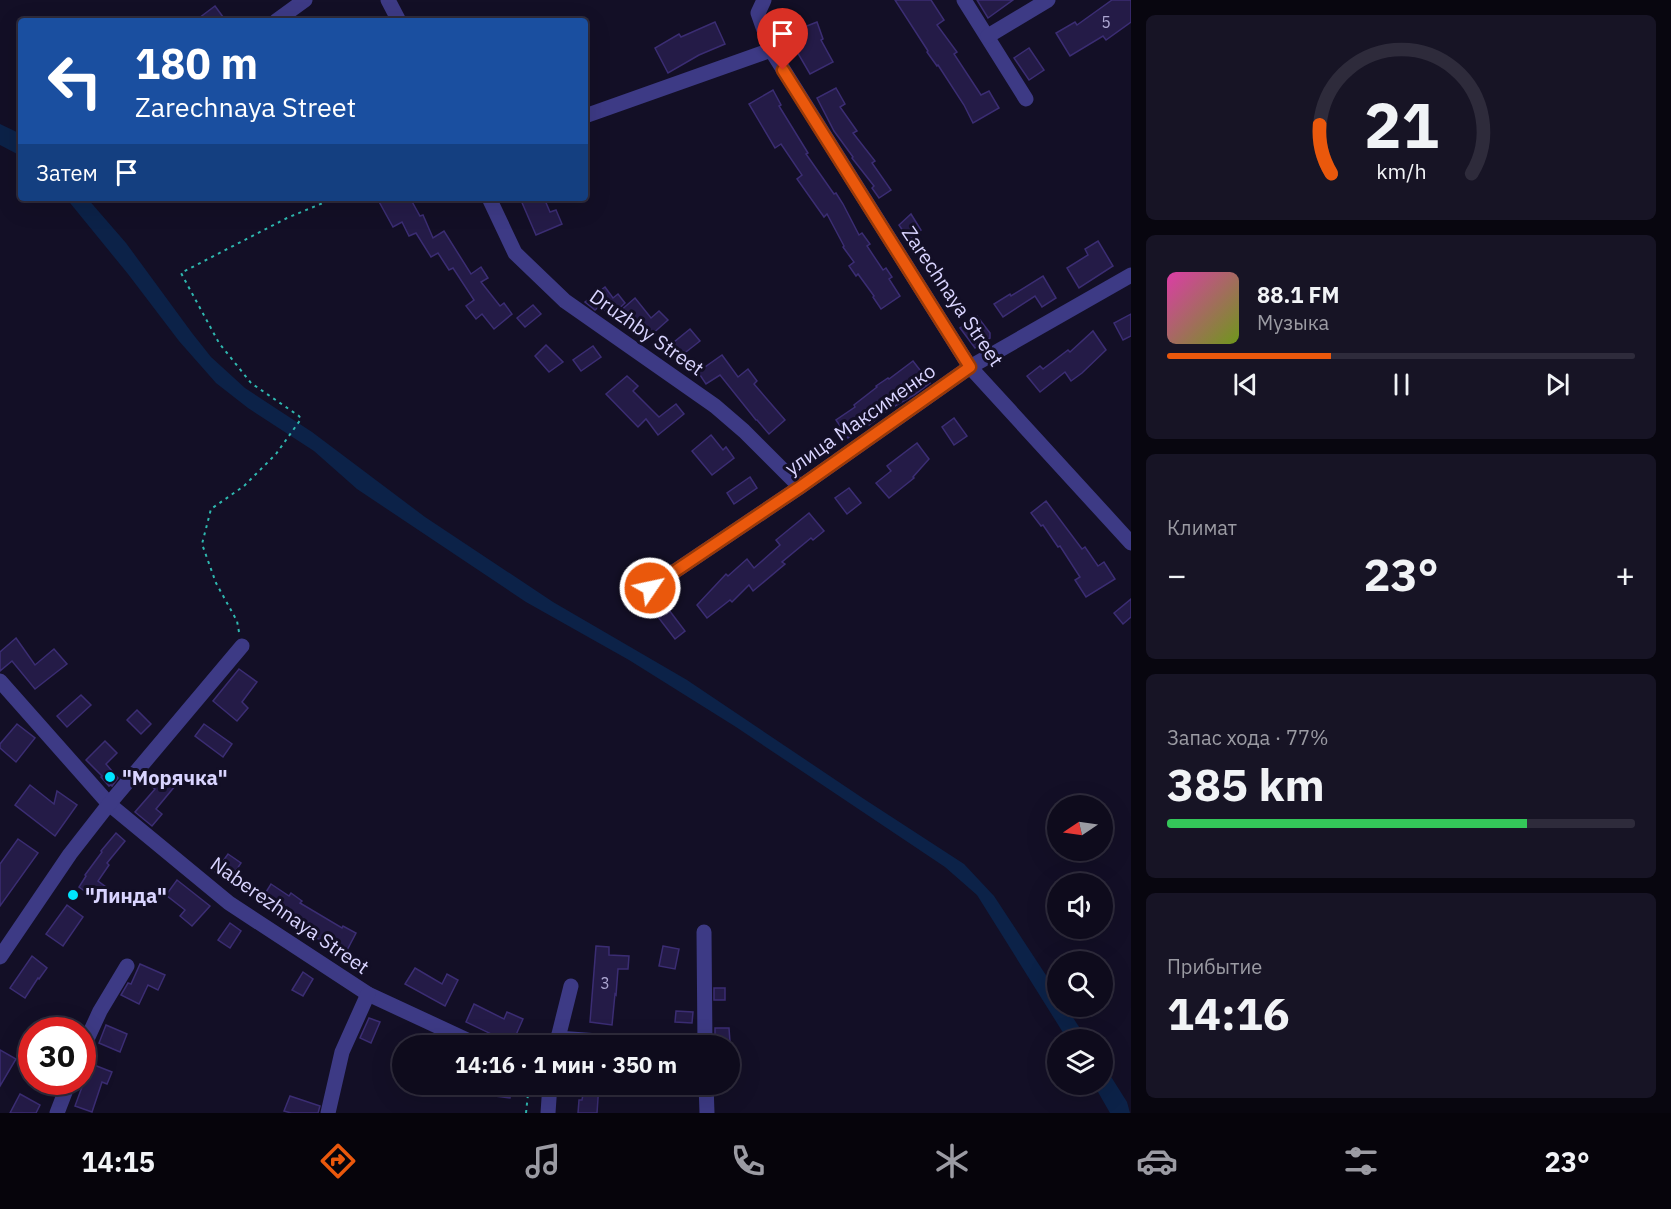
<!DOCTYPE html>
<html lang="ru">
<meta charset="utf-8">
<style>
:root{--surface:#0e0b1c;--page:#171425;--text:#f1f3f6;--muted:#9b9ba3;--line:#2e2b3b;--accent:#ea580c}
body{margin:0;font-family:"IBM Plex Sans",sans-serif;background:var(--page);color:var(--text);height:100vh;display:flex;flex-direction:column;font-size:22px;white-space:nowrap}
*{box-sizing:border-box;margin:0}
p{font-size:20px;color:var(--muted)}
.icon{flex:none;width:33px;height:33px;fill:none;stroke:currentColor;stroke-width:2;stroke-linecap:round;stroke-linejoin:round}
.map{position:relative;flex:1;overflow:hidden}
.side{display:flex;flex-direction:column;gap:15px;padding:15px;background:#08060f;width:540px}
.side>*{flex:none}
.banner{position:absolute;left:18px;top:18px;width:570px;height:183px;border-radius:6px;box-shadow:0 6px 24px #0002,0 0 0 2px var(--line);background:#1a4fa0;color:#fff;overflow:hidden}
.needle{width:39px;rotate:257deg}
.tools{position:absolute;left:1047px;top:795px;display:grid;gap:12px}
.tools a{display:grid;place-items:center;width:66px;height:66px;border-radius:50%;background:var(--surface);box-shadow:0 6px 24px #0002,0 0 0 2px var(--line);font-size:30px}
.speed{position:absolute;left:18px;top:1017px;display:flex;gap:12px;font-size:30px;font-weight:700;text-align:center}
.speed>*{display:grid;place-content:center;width:78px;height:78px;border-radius:50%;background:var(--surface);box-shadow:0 6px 24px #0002,0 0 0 2px var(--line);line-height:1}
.speed .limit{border:9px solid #d22;background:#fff;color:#111}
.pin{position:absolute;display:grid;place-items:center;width:51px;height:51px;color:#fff;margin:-62px -26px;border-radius:50% 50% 50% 0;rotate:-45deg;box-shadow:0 0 6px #0007}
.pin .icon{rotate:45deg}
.me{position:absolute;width:66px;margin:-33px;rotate:56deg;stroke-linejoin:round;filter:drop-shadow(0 0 4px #0008)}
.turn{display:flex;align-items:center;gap:21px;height:126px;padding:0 18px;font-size:27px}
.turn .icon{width:78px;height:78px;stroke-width:2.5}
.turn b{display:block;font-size:42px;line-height:51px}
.then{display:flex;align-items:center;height:57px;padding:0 18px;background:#0003;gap:12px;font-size:22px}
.big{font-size:45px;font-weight:700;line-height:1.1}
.side .tile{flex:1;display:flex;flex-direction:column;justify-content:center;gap:9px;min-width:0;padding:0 21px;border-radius:9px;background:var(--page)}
.side .dial{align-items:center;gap:0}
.dial svg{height:156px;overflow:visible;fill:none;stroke:var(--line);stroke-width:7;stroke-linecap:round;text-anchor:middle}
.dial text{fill:var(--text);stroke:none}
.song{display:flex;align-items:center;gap:18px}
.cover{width:72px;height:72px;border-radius:9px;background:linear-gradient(135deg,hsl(320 70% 55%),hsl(80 70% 35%))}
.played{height:6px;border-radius:3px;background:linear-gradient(90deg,var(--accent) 35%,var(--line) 35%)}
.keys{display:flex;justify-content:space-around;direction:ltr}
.heat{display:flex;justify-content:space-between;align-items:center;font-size:33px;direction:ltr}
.charge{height:9px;border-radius:4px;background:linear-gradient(90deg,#34c759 77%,var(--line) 0)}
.trip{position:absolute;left:392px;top:1035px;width:348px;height:60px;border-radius:30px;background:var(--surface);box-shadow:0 6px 24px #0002,0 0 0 2px var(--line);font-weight:700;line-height:60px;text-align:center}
.dock{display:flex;height:96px;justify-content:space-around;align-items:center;background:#06040b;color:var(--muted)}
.dock .icon{width:42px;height:42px}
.dock .active{color:var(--accent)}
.dock b{font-size:27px;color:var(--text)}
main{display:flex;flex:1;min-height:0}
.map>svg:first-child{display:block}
.water{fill:#0c2248}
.building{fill:#241b47;stroke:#3b2d73;stroke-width:1.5}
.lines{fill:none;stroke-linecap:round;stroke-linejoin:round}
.path{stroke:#2fb8b0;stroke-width:2;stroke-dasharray:3 4.5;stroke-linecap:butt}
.street{stroke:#3d3a85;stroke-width:15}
.route-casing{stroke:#983908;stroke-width:15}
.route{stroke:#ea580c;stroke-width:10}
.poi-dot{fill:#00e5ff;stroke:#130f26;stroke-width:2}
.labels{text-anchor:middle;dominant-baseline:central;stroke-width:6;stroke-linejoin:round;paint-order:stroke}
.number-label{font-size:16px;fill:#aca6d1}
.street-label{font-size:20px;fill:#d9d4ff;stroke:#130f26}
.poi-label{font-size:20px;font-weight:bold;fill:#d9d4ff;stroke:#130f26;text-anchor:start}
</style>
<main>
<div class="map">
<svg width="1131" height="1113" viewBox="0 0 1131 1113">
<rect width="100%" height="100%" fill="#130f26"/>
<g class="water">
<polygon points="0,124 21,134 21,156 0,145"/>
<polygon points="66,198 87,198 126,243 192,333 211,357 245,388 312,432 425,517 553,602 687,680 864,799 964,864 994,896 1057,992 1058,1006 1066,1007 1087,1039 1067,1039 977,895 945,867 736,727 629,660 526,602 357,489 314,451 248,408 216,383 179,341 128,274"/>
<polygon points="1103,1064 1127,1102 1130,1113 1110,1113 1094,1085 1102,1084"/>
</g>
<g class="building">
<polygon points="895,0 931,0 944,20 937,25 957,52 954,54 981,95 989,91 999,108 973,123 964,105 938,65 937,66 927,52 928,51"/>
<polygon points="977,0 1013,0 988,18"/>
<polygon points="1112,0 1131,0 1131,22 1106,40 1103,36 1070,56 1056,33 1075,22 1077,25"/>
<polygon points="215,6 226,21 195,21"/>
<polygon points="715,22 725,44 699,55 668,73 655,48 679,34 681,37"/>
<polygon points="817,22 823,39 821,40 833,62 810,74 796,50 789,33"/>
<polygon points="1029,48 1044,70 1029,80 1014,58"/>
<polygon points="836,88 845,104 840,107 857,131 853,133 875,161 872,163 891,190 879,198 872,188 874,186 852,158 853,157 834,131 817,98"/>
<polygon points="773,90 781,105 779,106 808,153 806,154 834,194 836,193 843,204 859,235 862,233 870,244 867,246 883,270 886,268 892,277 889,279 900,296 881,309 873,297 874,296 858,274 856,276 849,266 854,262 843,247 844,246 827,214 824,217 797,179 802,175 781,144 775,148 749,104"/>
<polygon points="377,198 410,198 420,216 423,215 433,238 444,231 471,274 481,267 488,278 481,282 500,306 504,303 512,314 494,329 482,314 476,319 466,306 474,300 453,268 449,270 438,253 431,257 416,233 409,236 402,222 393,227"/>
<polygon points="520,198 544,198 550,212 556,210 562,224 536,235"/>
<polygon points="911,214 921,230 909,240 899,225"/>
<polygon points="1098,241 1113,266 1079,288 1067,268 1088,255 1085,249"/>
<polygon points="1043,276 1056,298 1042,307 1035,296 1003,317 994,304 1010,294 1011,296"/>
<polygon points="605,287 613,298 618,294 625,303 611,316 600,306 595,310 585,302"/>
<polygon points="635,298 651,318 659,311 668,320 650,336 634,318 629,323 619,312"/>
<polygon points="533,305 541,314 525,327 517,318"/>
<polygon points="1131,314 1131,336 1123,340 1114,323"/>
<polygon points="977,316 990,333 990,338 975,348 960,328"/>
<polygon points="690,329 700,341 677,359 668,347"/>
<polygon points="1093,331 1106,350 1082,373 1071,381 1065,372 1040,392 1027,376 1040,366 1043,369 1068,350 1070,352"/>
<polygon points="546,345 563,362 549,372 535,356"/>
<polygon points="593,346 601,357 581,371 573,360"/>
<polygon points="722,355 738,377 748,369 757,381 754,384 785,420 769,434 757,420 756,420 720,375 706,384 698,372"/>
<polygon points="913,361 930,383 914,395 888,410 869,425 868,424 848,438 836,420 855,407 854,405 877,387 876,386 888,378 889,379"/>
<polygon points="627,376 638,386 633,391 659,417 676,404 684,414 658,435 646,419 638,427 606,394"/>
<polygon points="954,418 967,436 954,445 942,427"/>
<polygon points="711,435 723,450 726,447 734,458 712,475 692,451"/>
<polygon points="917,443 929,459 913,477 914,478 889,498 876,483 891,471 887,466"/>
<polygon points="750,477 757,488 734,504 727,493"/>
<polygon points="849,488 861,503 847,514 835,498"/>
<polygon points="1046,501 1082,549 1085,547 1098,566 1104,562 1115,579 1086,597 1075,580 1080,577 1060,546 1058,547 1043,525 1041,526 1031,513"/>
<polygon points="809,513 824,531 813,540 811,538 782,562 785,564 753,591 749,585 732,602 730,600 707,618 697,605 726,574 728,576 747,559 754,568 780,545 776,540"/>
<polygon points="1131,599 1131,617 1123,624 1114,613"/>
<polygon points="669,610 685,631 675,639 658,617"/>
<polygon points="16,638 35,665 54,649 67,664 35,689 12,661 0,671 0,652"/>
<polygon points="239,669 257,682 242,702 248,708 237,721 213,701"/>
<polygon points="81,695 91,705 67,727 57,716"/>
<polygon points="137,710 151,724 141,734 127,720"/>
<polygon points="17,724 35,738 16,762 0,748 0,744"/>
<polygon points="204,724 232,744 223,757 195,736"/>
<polygon points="105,741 117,753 106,764 118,778 112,786 111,785 109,786 101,777 102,776 86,760"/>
<polygon points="159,773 175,786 156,809 162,814 152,826 135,812 155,789 150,785"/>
<polygon points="30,785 54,804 57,791 77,805 55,836 15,805"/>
<polygon points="116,833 125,841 107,863 109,865 98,881 106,887 97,900 79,887 86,876 85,875 102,852 101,851"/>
<polygon points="18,839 38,853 0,906 0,864"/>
<polygon points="228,854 241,863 229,881 215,872"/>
<polygon points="177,880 210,906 192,926 180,916 185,910 166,895"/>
<polygon points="271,884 289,896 291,893 302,901 300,903 342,928 343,926 356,933 345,954 304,931 305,929 261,900"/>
<polygon points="67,905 83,917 63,946 46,934"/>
<polygon points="230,923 241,931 230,948 218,940"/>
<polygon points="596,946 609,947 609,955 629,956 628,969 618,969 616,995 615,994 612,1025 590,1022"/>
<polygon points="663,946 679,949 675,969 659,966"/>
<polygon points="32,956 47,968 39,979 38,978 25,998 10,988"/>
<polygon points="140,964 165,975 158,990 148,985 139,1004 121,995 128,983 131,984"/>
<polygon points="415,968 442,984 447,974 458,980 445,1006 405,984"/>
<polygon points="303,972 313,979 303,996 292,990"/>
<rect x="714" y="988" width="11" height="12"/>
<polygon points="474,1004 504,1019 507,1012 523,1019 512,1044 466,1022"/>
<polygon points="676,1011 693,1012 692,1023 675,1022"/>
<polygon points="369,1018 380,1022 371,1043 360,1038"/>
<polygon points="106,1025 127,1034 120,1052 99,1043"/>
<polygon points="715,1028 729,1028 730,1042 715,1042"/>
<polygon points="0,1050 16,1059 0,1086"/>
<polygon points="89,1063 112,1072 107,1084 102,1082 92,1112 75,1106 86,1076 84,1075"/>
<polygon points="490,1084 512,1084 510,1098 488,1095"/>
<polygon points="585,1084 599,1084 597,1113 578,1113 579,1100 582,1100"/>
<polygon points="20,1094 40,1105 36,1113 10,1113"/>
<polygon points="290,1096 320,1106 318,1113 291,1113 284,1111"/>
</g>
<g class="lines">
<g class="path">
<polyline points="239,632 237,621 216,583 202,544 211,509 244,486 276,454 301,419 299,416 251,383 219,343 181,273 287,218 335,198"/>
<polyline points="526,1113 529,1084"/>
</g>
<g class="street">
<polyline points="388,0 399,21"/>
<polyline points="764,0 758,13 771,50 970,367 1131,543"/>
<polyline points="964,0 1026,99"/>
<polyline points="276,21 305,0"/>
<polyline points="988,36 1048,0"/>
<polyline points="585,116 771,50"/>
<polyline points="489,198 515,253 565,301 715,406 744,431 800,487"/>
<polyline points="650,588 800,487 970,367 1131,275"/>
<polyline points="0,681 109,804 229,903 368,994 480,1046"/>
<polyline points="704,932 705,1046"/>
<polyline points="0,957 70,854 109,804 242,646"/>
<polyline points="557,1038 668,1046"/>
<polyline points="556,1046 571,986"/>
<polyline points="82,1050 100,1011 127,966"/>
<polyline points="706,1084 707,1113"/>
<polyline points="57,1113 69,1082"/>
<polyline points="328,1113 342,1052 368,994"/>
<polyline points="548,1113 550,1084"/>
</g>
</g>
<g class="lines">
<defs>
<polyline id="route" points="650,588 800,487 970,367 783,70"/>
</defs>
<use href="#route" class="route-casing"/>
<use href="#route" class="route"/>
</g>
<g class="poi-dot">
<circle cx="110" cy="777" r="6"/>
<circle cx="73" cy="895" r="6"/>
</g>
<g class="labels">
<g class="number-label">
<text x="1106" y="22">5</text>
<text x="605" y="983">3</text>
</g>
<g class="street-label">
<text transform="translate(953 296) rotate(56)">Zarechnaya Street</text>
<text transform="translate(647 332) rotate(35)">Druzhby Street</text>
<text transform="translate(860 419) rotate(-35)">улица Максименко</text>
<text transform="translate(290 915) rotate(35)">Naberezhnaya Street</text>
</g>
<g class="poi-label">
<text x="122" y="777">"Морячка"</text>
<text x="85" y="895">"Линда"</text>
</g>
</g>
</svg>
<div class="tools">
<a><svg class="needle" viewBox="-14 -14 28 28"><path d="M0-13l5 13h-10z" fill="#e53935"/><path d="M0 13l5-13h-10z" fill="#9b9ba3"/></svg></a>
<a><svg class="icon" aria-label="sound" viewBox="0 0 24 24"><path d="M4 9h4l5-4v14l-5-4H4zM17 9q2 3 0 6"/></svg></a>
<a><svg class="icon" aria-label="search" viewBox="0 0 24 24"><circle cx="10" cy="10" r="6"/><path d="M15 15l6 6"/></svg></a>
<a><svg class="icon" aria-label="layers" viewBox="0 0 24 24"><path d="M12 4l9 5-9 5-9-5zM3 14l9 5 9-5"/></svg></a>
</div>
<div class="speed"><div class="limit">30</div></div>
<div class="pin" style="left:783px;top:70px;background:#d93025"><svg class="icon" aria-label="arrive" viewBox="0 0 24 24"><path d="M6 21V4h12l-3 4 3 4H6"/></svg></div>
<svg class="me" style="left:650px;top:588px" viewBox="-20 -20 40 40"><circle r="17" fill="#ea580c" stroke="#fff" stroke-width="3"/><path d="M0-11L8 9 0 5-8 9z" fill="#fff"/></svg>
<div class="trip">14:16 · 1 мин · 350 m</div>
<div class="banner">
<div class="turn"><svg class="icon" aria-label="left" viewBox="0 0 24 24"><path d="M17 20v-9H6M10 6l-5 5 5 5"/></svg><div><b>180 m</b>Zarechnaya Street</div></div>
<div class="then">Затем<svg class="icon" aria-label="arrive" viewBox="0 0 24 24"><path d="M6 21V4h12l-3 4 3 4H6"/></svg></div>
</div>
</div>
<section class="side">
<div class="tile dial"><svg viewBox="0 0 100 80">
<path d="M14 69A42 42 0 1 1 86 69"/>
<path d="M14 69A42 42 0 0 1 8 44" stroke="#ea580c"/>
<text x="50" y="56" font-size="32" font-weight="700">21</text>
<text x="50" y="72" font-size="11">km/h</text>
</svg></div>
<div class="tile">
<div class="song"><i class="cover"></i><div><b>88.1 FM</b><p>Музыка</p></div></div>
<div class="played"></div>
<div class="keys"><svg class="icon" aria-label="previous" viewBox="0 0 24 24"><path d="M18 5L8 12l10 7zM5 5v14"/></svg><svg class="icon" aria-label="pause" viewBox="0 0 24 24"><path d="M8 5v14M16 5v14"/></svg><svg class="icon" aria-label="next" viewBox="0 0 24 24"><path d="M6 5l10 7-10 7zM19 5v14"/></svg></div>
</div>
<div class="tile"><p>Климат</p>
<div class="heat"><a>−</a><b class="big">23°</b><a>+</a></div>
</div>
<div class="tile"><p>Запас хода · 77%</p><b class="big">385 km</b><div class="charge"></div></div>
<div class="tile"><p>Прибытие</p><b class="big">14:16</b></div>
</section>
</main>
<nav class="dock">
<b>14:15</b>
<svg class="icon active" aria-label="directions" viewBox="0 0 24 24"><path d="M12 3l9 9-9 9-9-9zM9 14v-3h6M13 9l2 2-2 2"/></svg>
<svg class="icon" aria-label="music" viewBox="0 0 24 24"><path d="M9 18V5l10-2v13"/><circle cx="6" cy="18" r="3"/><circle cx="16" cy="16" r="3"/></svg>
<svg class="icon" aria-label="phone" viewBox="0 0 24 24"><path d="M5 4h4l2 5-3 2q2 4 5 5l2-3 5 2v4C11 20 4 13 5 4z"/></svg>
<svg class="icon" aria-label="climate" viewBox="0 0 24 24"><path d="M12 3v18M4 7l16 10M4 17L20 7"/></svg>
<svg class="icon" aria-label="car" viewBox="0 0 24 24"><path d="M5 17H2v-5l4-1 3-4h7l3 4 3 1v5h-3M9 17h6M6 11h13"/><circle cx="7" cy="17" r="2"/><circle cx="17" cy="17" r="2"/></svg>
<svg class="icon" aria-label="filters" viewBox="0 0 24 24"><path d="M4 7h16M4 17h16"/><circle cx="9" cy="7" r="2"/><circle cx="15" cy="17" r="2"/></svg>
<b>23°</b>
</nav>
